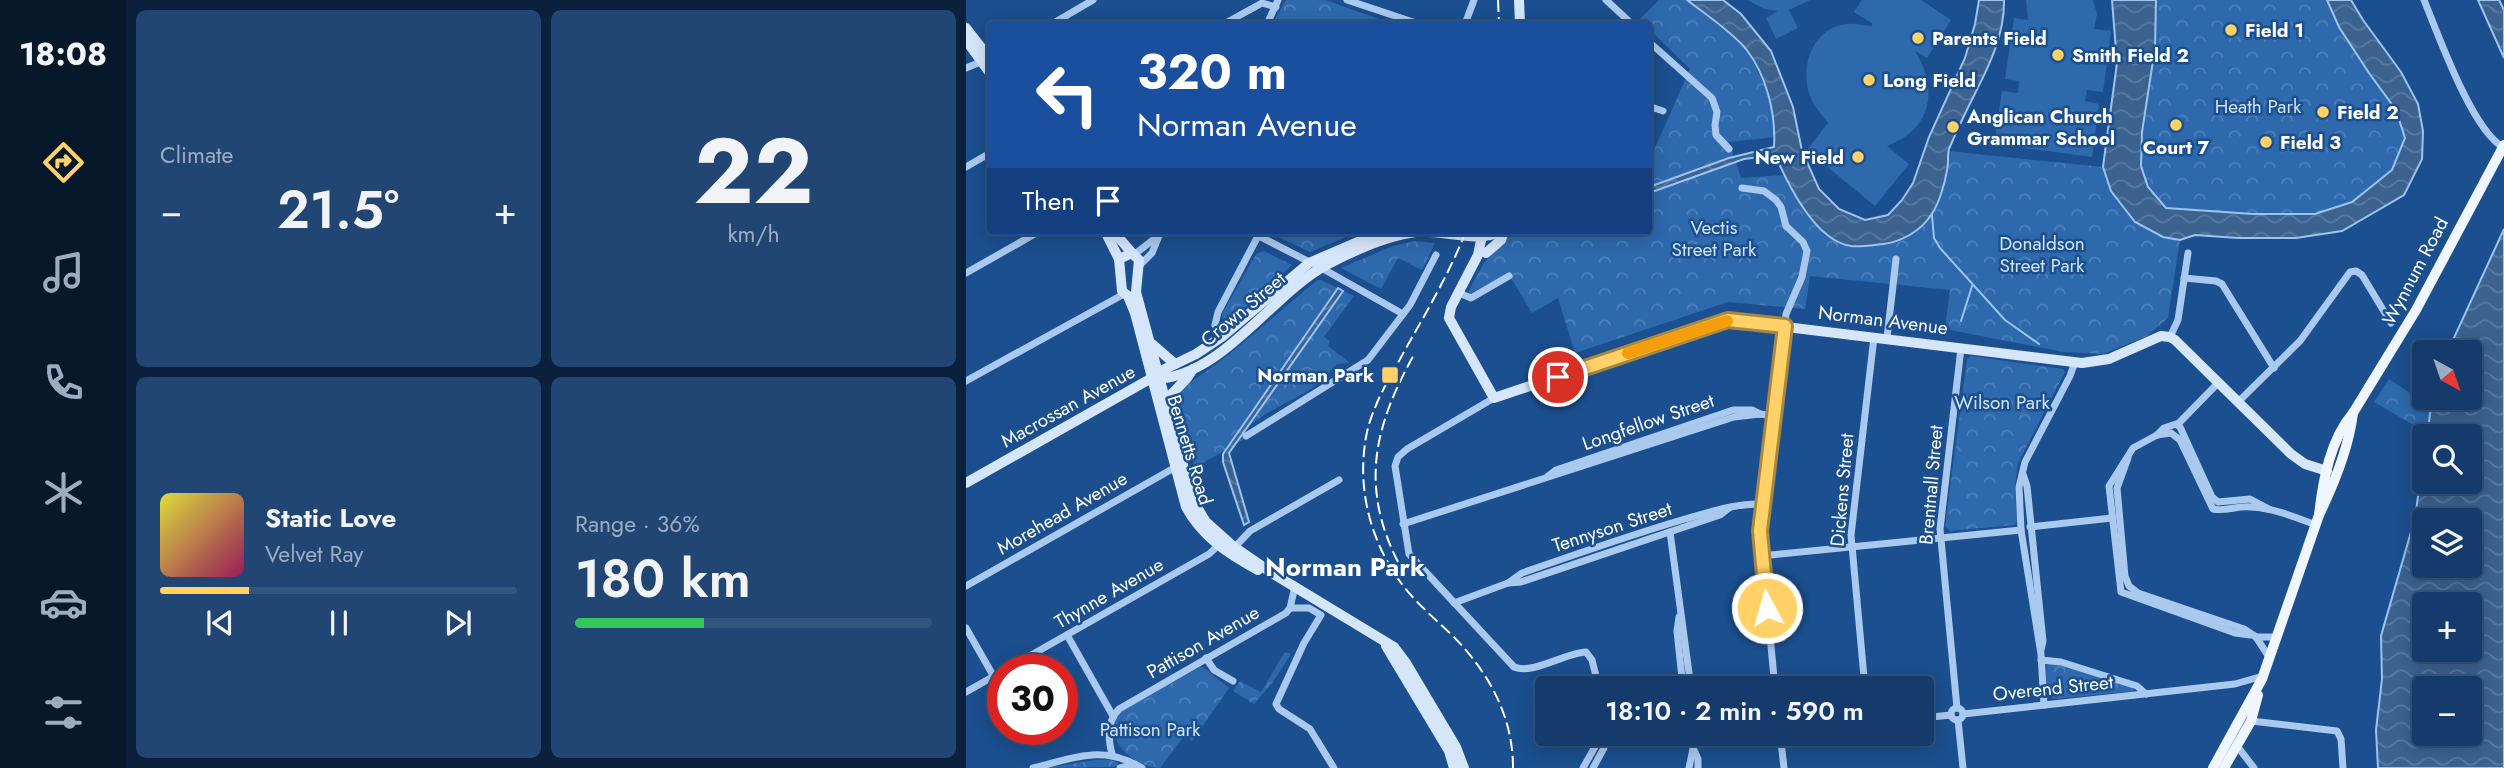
<!DOCTYPE html>
<meta charset="utf-8">
<style>
:root{--surface:#143b6b;--page:#214673;--text:#f1f3f6;--muted:#9dadc1;--line:#33557e;--accent:#ffd166}
body{margin:0;font-family:Jost,sans-serif;background:var(--page);color:var(--text);height:100vh;display:flex;flex-direction:column;font-size:26px;white-space:nowrap}
*{box-sizing:border-box;margin:0}
p{font-size:23px;color:var(--muted)}
.icon{flex:none;width:38px;height:38px;fill:none;stroke:currentColor;stroke-width:2;stroke-linecap:round;stroke-linejoin:round}
.map{position:relative;flex:1;overflow:hidden}
.drawer{display:flex;flex-direction:column;gap:10px;padding:10px;background:#0b203b;width:840px}
.drawer>*{flex:none}
.banner{position:absolute;left:21px;top:21px;width:665px;height:214px;border-radius:7px;box-shadow:0 4px 18px #0003,0 0 0 2px var(--line);background:#1a4fa0;color:#fff;overflow:hidden}
.needle{width:46px;rotate:140deg}
.controls{position:absolute;left:1446px;top:340px;display:grid;gap:14px}
.controls a{display:grid;place-items:center;width:70px;height:70px;border-radius:7px;background:var(--surface);box-shadow:0 4px 18px #0003,0 0 0 2px var(--line);font-size:35px}
.speed{position:absolute;left:21px;top:654px;display:flex;gap:14px;font-size:35px;font-weight:700;text-align:center}
.speed>*{display:grid;place-content:center;width:91px;height:91px;border-radius:50%;background:var(--surface);box-shadow:0 4px 18px #0003,0 0 0 2px var(--line);line-height:1}
.speed .limit{border:10px solid #d22;background:#fff;color:#111}
.pin{position:absolute;display:grid;place-items:center;width:60px;height:60px;color:#fff;margin:-30px;border:4px solid #fff;border-radius:50%;box-shadow:0 2px 7px #0007}
.me{position:absolute;width:77px;margin:-38px;rotate:354deg;stroke-linejoin:round;filter:drop-shadow(0 0 5px #0008)}
.turn{display:flex;align-items:center;gap:24px;height:147px;padding:0 35px;font-size:32px}
.turn .icon{width:91px;height:91px;stroke-width:2.5}
.turn b{display:block;font-size:49px;line-height:60px}
.then{display:flex;align-items:center;height:66px;padding:0 35px;background:#0003;gap:14px;font-size:26px}
.big{font-size:52px;font-weight:600;line-height:1.1}
.drawer .tile{flex:1;display:flex;flex-direction:column;justify-content:center;gap:10px;min-width:0;padding:0 24px;border-radius:10px;background:var(--page)}
.drawer .dial{align-items:center;gap:0}
.dial b{font-size:91px;line-height:1}
.song{display:flex;align-items:center;gap:21px}
.cover{width:84px;height:84px;border-radius:10px;background:linear-gradient(135deg,hsl(60 70% 55%),hsl(330 70% 35%))}
.played{height:7px;border-radius:4px;background:linear-gradient(90deg,var(--accent) 25%,var(--line) 25%)}
.keys{display:flex;justify-content:space-around;direction:ltr}
.heat{display:flex;justify-content:space-between;align-items:center;font-size:38px;direction:ltr}
.charge{height:10px;border-radius:5px;background:linear-gradient(90deg,#34c759 36%,var(--line) 0)}
.drawer .tiles{flex:1;display:grid;gap:10px;grid-template-columns:repeat(2,1fr)}
.trip{position:absolute;left:569px;top:676px;width:399px;height:70px;border-radius:7px;background:var(--surface);box-shadow:0 4px 18px #0003,0 0 0 2px var(--line);font-weight:600;line-height:70px;text-align:center}
main{display:flex;flex:1;min-height:0}
.tab-bar{display:flex;flex-direction:column;width:126px;justify-content:space-around;align-items:center;background:#08182b;color:var(--muted)}
.tab-bar .icon{width:49px;height:49px}
.tab-bar .active{color:var(--accent)}
.tab-bar b{font-size:32px;color:var(--text)}
.map>svg:first-child{display:block}
.green{fill:#2e69ad}
.park{fill:url(#park-crowns)}
.water{fill:url(#water-waves);stroke:#9cc4f0;stroke-width:2;fill-rule:evenodd}
.lines{fill:none;stroke-linecap:round;stroke-linejoin:round}
.stream{stroke:#9cc4f0;stroke-width:2}
.street{stroke:#a9c9ee;stroke-width:7}
.secondary{stroke:#d6e6fa;stroke-width:10}
.primary{stroke:#f0f6ff;stroke-width:10}
.rail{stroke:#fff;stroke-width:2;stroke-dasharray:12 5;stroke-linecap:butt}
.route-casing{stroke:#a68842;stroke-width:18}
.route{stroke:#ffd166;stroke-width:12}
.slow{stroke:#f59e0b;stroke-width:12}
.poi-dot{fill:#ffd166;stroke:#1b4f8f;stroke-width:2.5}
.labels{text-anchor:middle;dominant-baseline:central;stroke-width:5;stroke-linejoin:round;paint-order:stroke}
.poi-label{font-size:19px;font-weight:bold;fill:#fff;stroke:#1b4f8f;text-anchor:start}
.park-label{font-size:19px;fill:#cfe3fa;stroke:#1b4f8f}
.street-label{font-size:19px;fill:#fff;stroke:#1b4f8f}
.district-label{font-size:26px;font-weight:bold;fill:#fff;stroke:#1b4f8f}
</style>
<main>
<nav class="tab-bar">
<b>18:08</b>
<svg class="icon active" aria-label="directions" viewBox="0 0 24 24"><path d="M12 3l9 9-9 9-9-9zM9 14v-3h6M13 9l2 2-2 2"/></svg>
<svg class="icon" aria-label="music" viewBox="0 0 24 24"><path d="M9 18V5l10-2v13"/><circle cx="6" cy="18" r="3"/><circle cx="16" cy="16" r="3"/></svg>
<svg class="icon" aria-label="phone" viewBox="0 0 24 24"><path d="M5 4h4l2 5-3 2q2 4 5 5l2-3 5 2v4C11 20 4 13 5 4z"/></svg>
<svg class="icon" aria-label="climate" viewBox="0 0 24 24"><path d="M12 3v18M4 7l16 10M4 17L20 7"/></svg>
<svg class="icon" aria-label="car" viewBox="0 0 24 24"><path d="M5 17H2v-5l4-1 3-4h7l3 4 3 1v5h-3M9 17h6M6 11h13"/><circle cx="7" cy="17" r="2"/><circle cx="17" cy="17" r="2"/></svg>
<svg class="icon" aria-label="filters" viewBox="0 0 24 24"><path d="M4 7h16M4 17h16"/><circle cx="9" cy="7" r="2"/><circle cx="15" cy="17" r="2"/></svg>
</nav>
<section class="drawer">
<div class="tiles">
<div class="tile"><p>Climate</p>
<div class="heat"><a>−</a><b class="big">21.5°</b><a>+</a></div>
</div>
<div class="tile dial"><b>22</b><p>km/h</p></div>
<div class="tile">
<div class="song"><i class="cover"></i><div><b>Static Love</b><p>Velvet Ray</p></div></div>
<div class="played"></div>
<div class="keys"><svg class="icon" aria-label="previous" viewBox="0 0 24 24"><path d="M18 5L8 12l10 7zM5 5v14"/></svg><svg class="icon" aria-label="pause" viewBox="0 0 24 24"><path d="M8 5v14M16 5v14"/></svg><svg class="icon" aria-label="next" viewBox="0 0 24 24"><path d="M6 5l10 7-10 7zM19 5v14"/></svg></div>
</div>
<div class="tile"><p>Range · 36%</p><b class="big">180 km</b><div class="charge"></div></div>
</div>
</section>
<div class="map">
<svg width="1538" height="768" viewBox="0 0 1538 768">
<defs>
<pattern id="park-crowns" width="20" height="18" patternUnits="userSpaceOnUse" patternTransform="scale(1.75)"><rect width="20" height="18" fill="#2e69ad"/><path d="M2 6a3 3 0 1 1 6 0M12 15a3 3 0 1 1 6 0" fill="none" stroke="#4d80b9"/></pattern>
<pattern id="water-waves" width="16" height="10" patternUnits="userSpaceOnUse" patternTransform="scale(1.75)"><rect width="16" height="10" fill="#3c6290"/><path d="M0 5q4-4 8 0t8 0" fill="none" stroke="#597aa1"/></pattern>
</defs>
<rect width="100%" height="100%" fill="#1b4f8f"/>
<g class="green">
<polygon points="781,0 844,0 823,10 832,28 810,39 800,18 812,11 799,9"/>
<path d="M896,0H955L985,20L961,58L949,51C973,90 966,129 921,146L943,164L909,206L841,150L862,123C856,115 847,105 844,96C833,66 847,28 880,24C886,23 899,26 906,26V23L888,12Z"/>
<polygon points="1060,0 1127,0 1131,14 1128,29 1145,31 1137,92 1121,90 1119,101 1133,104 1126,157 1028,144 1036,91 1052,93 1053,81 1039,79 1048,18 1062,20"/>
</g>
<g class="park">
<polygon points="320,0 359,0 427,24 306,24"/>
<polygon points="693,0 721,0 780,48 800,88 806,109 809,137 763,142 775,178 817,175 851,226 966,215 982,169 982,151 1137,167 1145,191 1197,237 1214,240 1202,318 1181,336 1137,354 1098,352 979,329 984,290 844,276 839,309 762,302 609,353 592,298 566,313 542,273 504,294 503,290 518,263 547,231 682,231 683,161 724,69 683,29 682,24 678,24 673,20"/>
<polygon points="1190,0 1361,0 1373,27 1403,73 1430,110 1439,138 1426,170 1386,202 1349,214 1287,214 1200,208 1182,187 1175,166 1176,132 1189,48"/>
<polygon points="300,231 394,231 344,252"/>
<polygon points="449,241 469,243 456,270 432,258 415,289 375,268 427,246"/>
<polygon points="298,251 326,265 261,324 257,319 256,314 290,254"/>
<path d="M352,280H355L388,296L358,337L364,341L362,346L384,363L371,364C360,375 358,381 343,390C321,404 291,414 276,435L278,439L237,463L230,473L211,404C210,393 221,385 229,379C273,350 310,313 352,280Z"/>
<polygon points="1005,356 1097,369 1099,372 1052,463 1049,486 1051,522 1048,525 984,531 979,526 1001,359"/>
<polygon points="1423,379 1465,407 1461,433 1408,402"/>
<polygon points="319,652 325,654 306,683 288,704 267,691 274,681 295,692"/>
<path d="M1083,662L1167,688L1168,691L1087,699C1079,690 1077,671 1083,662Z"/>
<path d="M234,667H237L263,688L226,741L219,735L194,768C168,768 134,738 154,712Z"/>
<polygon points="130,760 145,760 152,763 151,766 141,767 80,768"/>
</g>
<g class="water">
<path d="M721,0H757L775,14L805,51L827,107L836,151L853,189L873,209L899,220L922,215L936,200L947,183L963,137L999,58L1009,24L1013,0H1038C1039,47 1010,87 992,129C989,135 986,142 983,149C981,155 983,163 981,170C979,183 973,204 965,215C955,231 935,242 917,244C907,245 894,247 885,246C849,241 822,184 809,155L778,159L683,193V187L763,158L808,147C810,114 801,76 780,49C766,32 739,14 721,0Z"/>
<polygon points="1146,0 1190,0 1189,48 1176,132 1175,166 1182,187 1200,208 1287,214 1349,214 1386,202 1426,170 1439,138 1430,110 1403,73 1373,27 1361,0 1385,0 1397,20 1435,72 1452,104 1457,131 1456,159 1438,195 1376,231 1330,238 1272,238 1229,235 1214,240 1197,237 1169,222 1145,191 1137,167 1151,63"/>
<polygon points="1512,0 1533,0 1538,10 1538,58"/>
<path d="M1538,229V768H1412L1410,730L1416,679L1415,636L1449,518L1458,454V481H1503V436H1461L1465,407L1469,406L1475,410L1477,407L1473,404L1477,397H1503V352H1493L1498,345L1487,340ZM1458,520H1503V565H1458ZM1458,604H1503V649H1458ZM1458,688H1503V733H1458Z"/>
<polygon points="372,288 377,291 263,453 283,522 278,525 257,462 257,454"/>
</g>
<g class="lines">
<g class="stream">
<polyline points="966,215 968,238 974,248 1039,320 1073,344"/>
<polyline points="995,321 1006,286"/>
</g>
<g class="street">
<polyline points="381,0 453,24"/>
<polyline points="640,0 666,24"/>
<path d="M1458,0C1472,34 1506,130 1537,147"/>
<polyline points="86,24 127,0"/>
<polyline points="258,24 296,3 310,7"/>
<polyline points="301,24 312,0"/>
<polyline points="499,24 508,0"/>
<polyline points="682,41 746,98 751,112 749,125 750,135 763,149"/>
<polyline points="0,68 17,61"/>
<polyline points="682,106 697,111"/>
<polyline points="0,167 24,153"/>
<polyline points="776,188 798,191 810,200 815,207 820,226 837,242 841,251 836,277 820,314 794,531 809,688"/>
<polyline points="283,231 359,270 437,314"/>
<polyline points="169,254 192,236"/>
<polyline points="174,265 186,253 195,231"/>
<polyline points="0,273 74,231"/>
<polyline points="1218,278 1250,281 1256,284 1308,368"/>
<polyline points="493,293 505,298 543,276"/>
<polyline points="249,325 252,312 292,236"/>
<polyline points="1204,337 1212,320 1222,253"/>
<polyline points="921,338 930,259"/>
<polyline points="0,381 158,294"/>
<path d="M528,398L441,449L432,457L429,466L443,554L548,667C566,675 599,653 620,652L626,660L633,688"/>
<polyline points="1272,402 1334,341 1384,272 1390,271 1396,275 1425,323"/>
<polyline points="1211,425 1252,383"/>
<polyline points="1191,435 1198,428 1210,424 1214,427 1246,497 1252,502 1284,499 1303,509"/>
<polyline points="280,436 402,360 444,305 470,255"/>
<polyline points="1162,458 1151,488 1159,576 1163,586 1172,593 1278,629 1290,637 1311,637"/>
<polyline points="1057,474 1061,486 1077,641 1075,650"/>
<polyline points="582,476 590,470 767,410 786,410 794,414"/>
<polyline points="437,524 768,417 794,414 808,416"/>
<polyline points="1064,527 1146,518"/>
<polyline points="704,532 725,688"/>
<polyline points="266,550 284,531 373,480"/>
<polyline points="795,556 1055,530"/>
<path d="M542,583L556,573C610,554 664,535 719,519C745,512 770,503 797,504"/>
<polyline points="0,586 208,468"/>
<polyline points="488,603 542,583 555,582 754,515 763,508"/>
<polyline points="324,608 343,608 355,615 338,643 310,704 313,709 344,729 368,768"/>
<polyline points="713,617 711,631 717,688"/>
<polyline points="0,628 28,677"/>
<polyline points="101,635 147,716"/>
<path d="M1284,635L1269,633L1155,592L1143,486L1167,448L1191,435L1205,433L1214,440L1247,509C1260,512 1272,505 1285,507C1307,508 1329,517 1350,525"/>
<polyline points="1290,637 1303,657"/>
<polyline points="240,658 248,670 267,681"/>
<polyline points="1075,660 1095,662 1171,686 1180,694"/>
<polyline points="39,670 243,554 255,543"/>
<polyline points="899,688 885,535 908,337"/>
<polyline points="0,692 37,671"/>
<polyline points="1078,705 1075,654 1055,530 1053,487 1059,462 1104,376 1109,362"/>
<circle cx="991" cy="714" r="6"/>
<polyline points="991,708 974,529 995,348"/>
<polyline points="997,714 1269,684 1297,676"/>
<polyline points="956,718 985,715"/>
<polyline points="992,720 997,768"/>
<polyline points="1285,721 1371,731 1375,739 1377,768"/>
<polyline points="814,733 818,768"/>
<polyline points="726,741 803,733"/>
<polyline points="1271,746 1288,768"/>
<polyline points="728,750 732,759 732,768"/>
<path d="M146,754C142,739 141,721 153,709L320,613L324,608L329,586"/>
<path d="M67,768C108,758 137,744 176,768"/>
<polyline points="154,768 169,764"/>
<polyline points="617,768 630,745 630,733"/>
<polyline points="627,768 638,748 638,733"/>
<polyline points="723,768 727,749 723,733"/>
</g>
<g class="secondary">
<polyline points="553,0 554,24"/>
<polyline points="0,28 24,59"/>
<polyline points="0,40 24,73"/>
<polyline points="139,231 153,259 156,291 162,296"/>
<polyline points="147,231 166,253"/>
<polyline points="517,231 512,255 485,307 483,318 528,398 762,320 1116,363 1143,359 1195,336 1204,337 1209,340 1325,454 1339,464 1361,471"/>
<polyline points="520,253 535,240 538,231"/>
<polyline points="153,259 166,253 173,260 170,292 224,491 229,504 240,522 268,547 306,573 428,647 440,663 490,747 498,768"/>
<path d="M162,296L169,313L220,507C236,537 263,554 292,570"/>
<polyline points="186,344 209,364"/>
<path d="M188,379C255,378 305,295 360,265C385,252 423,235 450,232C477,229 511,244 535,231"/>
<polyline points="201,399 221,378 227,369"/>
<polyline points="0,483 184,379 199,369 230,354 257,336 343,263 417,231"/>
<polyline points="420,646 483,751 488,768"/>
</g>
<g class="primary">
<path d="M1353,515C1357,480 1364,440 1387,413L1450,310L1538,145"/>
<path d="M1247,768L1296,679L1353,515C1368,484 1383,447 1387,413"/>
<polyline points="1258,768 1285,721 1292,695"/>
</g>
<g class="rail">
<polyline points="532,0 533,24"/>
<path d="M500,231C484,272 461,311 439,350C425,376 408,402 401,432C390,485 403,539 435,583C450,603 469,619 487,636C523,673 547,716 547,768"/>
<path d="M432,562C393,485 409,424 449,353"/>
</g>
</g>
<g class="lines">
<defs>
<polyline id="route" points="592,377 762,320 819,326 794,531 801,608"/>
</defs>
<use href="#route" class="route-casing"/>
<use href="#route" class="route"/>
<polyline class="slow" points="662,353 761,321"/>
</g>
<g class="poi-dot">
<circle cx="1265" cy="30" r="7"/>
<circle cx="952" cy="38" r="7"/>
<circle cx="1092" cy="55" r="7"/>
<circle cx="903" cy="80" r="7"/>
<circle cx="1357" cy="112" r="7"/>
<circle cx="1210" cy="125" r="7"/>
<circle cx="987" cy="127" r="7"/>
<circle cx="1300" cy="142" r="7"/>
<circle cx="892" cy="157" r="7"/>
<rect x="415" y="366" width="18" height="18" rx="3.5"/>
</g>
<g class="labels">
<g class="poi-label">
<text x="1279" y="30">Field 1</text>
<text x="966" y="38">Parents Field</text>
<text x="1106" y="55">Smith Field 2</text>
<text x="917" y="80">Long Field</text>
<text x="1371" y="112">Field 2</text>
<text x="1001" y="116">Anglican Church<tspan x="1001" dy="22">Grammar School</tspan></text>
<text x="1314" y="142">Field 3</text>
<text x="1210" y="147" text-anchor="middle">Court 7</text>
<text x="878" y="157" text-anchor="end">New Field</text>
<text x="408" y="375" text-anchor="end">Norman Park</text>
</g>
<g class="park-label">
<text x="1292" y="106">Heath Park</text>
<text x="748" y="227">Vectis<tspan x="748" dy="22">Street Park</tspan></text>
<text x="1076" y="243">Donaldson<tspan x="1076" dy="22">Street Park</tspan></text>
<text x="1036" y="402">Wilson Park</text>
<text x="184" y="729">Pattison Park</text>
</g>
<g class="street-label">
<text transform="translate(1449 271) rotate(-62)">Wynnum Road</text>
<text transform="translate(277 309) rotate(-40)">Crown Street</text>
<text transform="translate(917 320) rotate(7)">Norman Avenue</text>
<text transform="translate(102 406) rotate(-29)">Macrossan Avenue</text>
<text transform="translate(682 422) rotate(-19)">Longfellow Street</text>
<text transform="translate(224 450) rotate(73)">Bennetts Road</text>
<text transform="translate(965 485) rotate(-85)">Brentnall Street</text>
<text transform="translate(876 490) rotate(-85)">Dickens Street</text>
<text transform="translate(96 513) rotate(-30)">Morehead Avenue</text>
<text transform="translate(646 527) rotate(-18)">Tennyson Street</text>
<text transform="translate(143 593) rotate(-30)">Thynne Avenue</text>
<text transform="translate(237 642) rotate(-30)">Pattison Avenue</text>
<text transform="translate(1087 688) rotate(-6)">Overend Street</text>
</g>
<g class="district-label">
<text x="379" y="567">Norman Park</text>
</g>
</g>
</svg>
<div class="controls">
<a><svg class="needle" viewBox="-14 -14 28 28"><path d="M0-13l5 13h-10z" fill="#e53935"/><path d="M0 13l5-13h-10z" fill="#9dadc1"/></svg></a>
<a><svg class="icon" aria-label="search" viewBox="0 0 24 24"><circle cx="10" cy="10" r="6"/><path d="M15 15l6 6"/></svg></a>
<a><svg class="icon" aria-label="layers" viewBox="0 0 24 24"><path d="M12 4l9 5-9 5-9-5zM3 14l9 5 9-5"/></svg></a>
<a>+</a>
<a>−</a>
</div>
<div class="speed"><div class="limit">30</div></div>
<div class="pin" style="left:592px;top:377px;background:#d93025"><svg class="icon" aria-label="arrive" viewBox="0 0 24 24"><path d="M6 21V4h12l-3 4 3 4H6"/></svg></div>
<svg class="me" style="left:801px;top:608px" viewBox="-20 -20 40 40"><circle r="17" fill="#ffd166" stroke="#fff" stroke-width="3"/><path d="M0-11L8 9 0 5-8 9z" fill="#fff"/></svg>
<div class="trip">18:10 · 2 min · 590 m</div>
<div class="banner">
<div class="turn"><svg class="icon" aria-label="left" viewBox="0 0 24 24"><path d="M17 20v-9H6M10 6l-5 5 5 5"/></svg><div><b>320 m</b>Norman Avenue</div></div>
<div class="then">Then<svg class="icon" aria-label="arrive" viewBox="0 0 24 24"><path d="M6 21V4h12l-3 4 3 4H6"/></svg></div>
</div>
</div>
</main>
